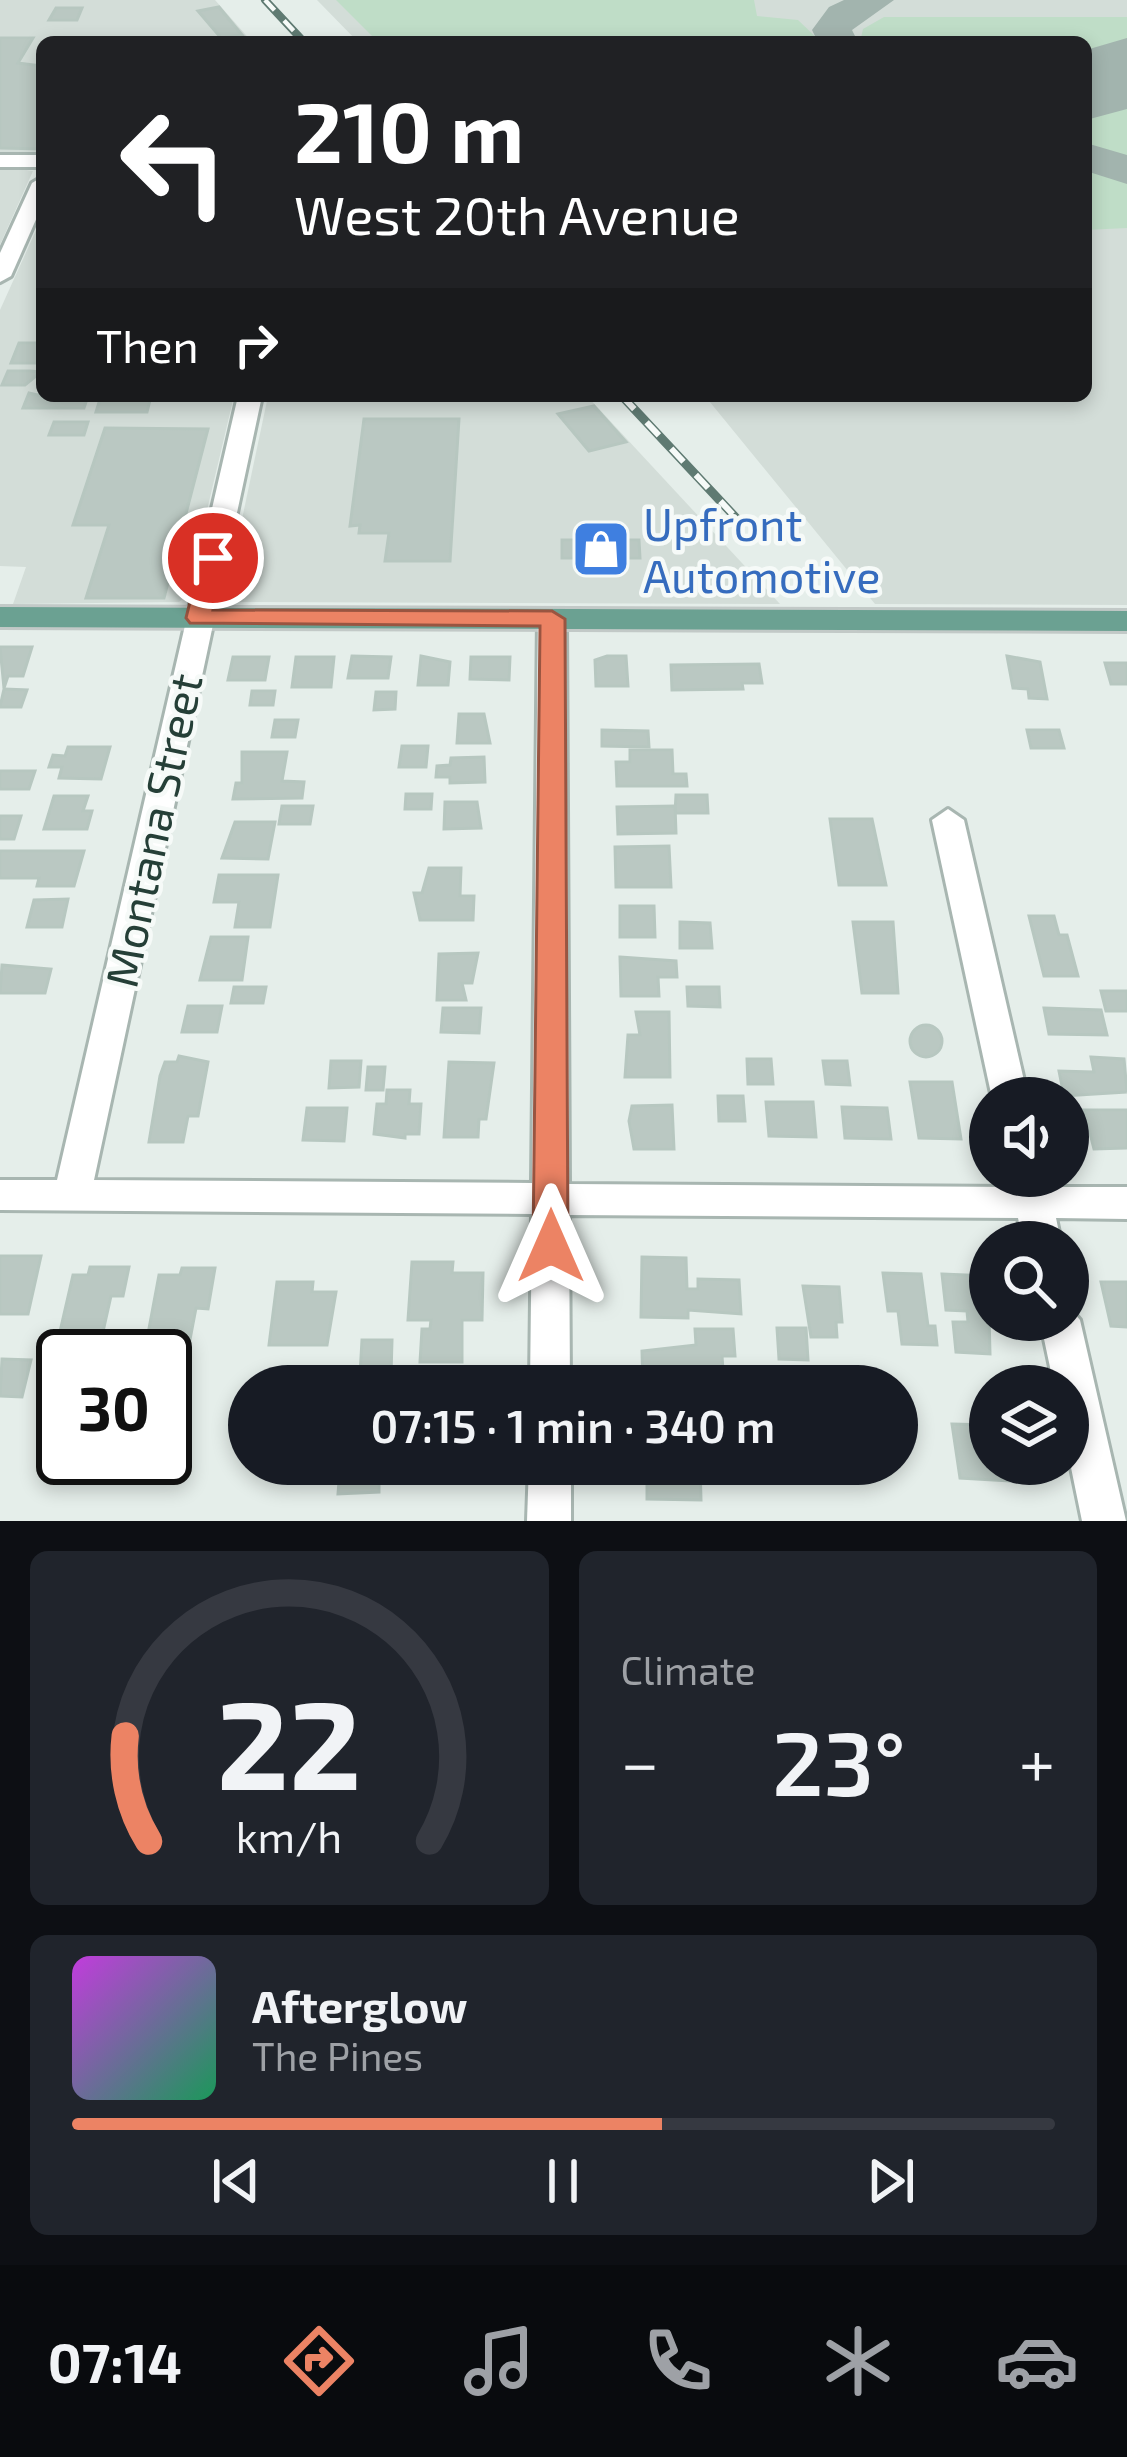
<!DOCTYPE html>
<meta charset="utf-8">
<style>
:root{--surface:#171b24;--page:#20242c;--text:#f1f3f6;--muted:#9ea1a6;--line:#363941;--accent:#ec8364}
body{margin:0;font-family:"Exo 2",sans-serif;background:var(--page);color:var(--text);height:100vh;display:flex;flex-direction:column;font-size:45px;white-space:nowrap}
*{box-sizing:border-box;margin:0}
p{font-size:39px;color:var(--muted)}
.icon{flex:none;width:66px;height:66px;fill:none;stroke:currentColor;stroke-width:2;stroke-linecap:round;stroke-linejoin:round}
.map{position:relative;height:1521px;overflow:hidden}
.details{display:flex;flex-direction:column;gap:30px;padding:30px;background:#0d0f14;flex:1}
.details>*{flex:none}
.banner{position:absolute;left:36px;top:36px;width:1056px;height:366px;border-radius:18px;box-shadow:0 6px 18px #0003;background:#202124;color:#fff;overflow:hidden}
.fabs{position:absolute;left:969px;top:1077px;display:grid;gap:24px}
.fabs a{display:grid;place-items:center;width:120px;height:120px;border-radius:50%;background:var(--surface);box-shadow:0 6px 18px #0003;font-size:60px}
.speed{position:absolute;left:36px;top:1329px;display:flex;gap:24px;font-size:60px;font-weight:700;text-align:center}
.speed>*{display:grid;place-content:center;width:156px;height:156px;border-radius:50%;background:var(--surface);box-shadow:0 6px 18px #0003;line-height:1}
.speed .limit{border:6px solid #111;border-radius:18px;background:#fff;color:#111}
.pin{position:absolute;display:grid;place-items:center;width:102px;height:102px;color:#fff;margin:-51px;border:6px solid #fff;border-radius:50%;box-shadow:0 3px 12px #0007}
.me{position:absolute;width:132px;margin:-66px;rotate:0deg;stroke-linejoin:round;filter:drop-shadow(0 0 9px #0008)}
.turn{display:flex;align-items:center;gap:42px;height:252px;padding:0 60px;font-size:54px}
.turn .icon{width:156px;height:156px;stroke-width:2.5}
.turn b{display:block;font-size:84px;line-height:102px}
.then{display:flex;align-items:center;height:114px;padding:0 60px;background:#0003;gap:24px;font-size:45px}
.big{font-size:90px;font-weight:600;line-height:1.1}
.details .tile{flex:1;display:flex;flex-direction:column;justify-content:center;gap:18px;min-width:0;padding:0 42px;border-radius:18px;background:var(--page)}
.details .dial{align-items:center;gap:0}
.dial svg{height:312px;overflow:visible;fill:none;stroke:var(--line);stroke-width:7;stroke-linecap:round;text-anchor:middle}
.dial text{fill:var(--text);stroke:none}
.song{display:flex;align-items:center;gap:36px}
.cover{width:144px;height:144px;border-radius:18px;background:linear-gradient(135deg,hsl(290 70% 55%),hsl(150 70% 35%))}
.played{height:12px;border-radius:6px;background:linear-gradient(90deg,var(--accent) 60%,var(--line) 60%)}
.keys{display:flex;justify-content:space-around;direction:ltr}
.heat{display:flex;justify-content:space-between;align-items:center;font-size:66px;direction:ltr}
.details .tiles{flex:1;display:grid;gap:30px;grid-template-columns:1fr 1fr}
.tile:last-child{grid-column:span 2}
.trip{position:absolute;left:228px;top:1365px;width:690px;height:120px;border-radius:60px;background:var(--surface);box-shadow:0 6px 18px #0003;font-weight:600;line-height:120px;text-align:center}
.tab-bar{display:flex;height:192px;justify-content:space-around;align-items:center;background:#090b0e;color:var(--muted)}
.tab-bar .icon{width:84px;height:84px}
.tab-bar .current{color:var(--accent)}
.tab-bar b{font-size:54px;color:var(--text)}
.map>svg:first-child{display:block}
.built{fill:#d3ddd8}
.green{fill:#bfddc7}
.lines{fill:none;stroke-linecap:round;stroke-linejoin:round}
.taxiway{fill:#a2b4ae;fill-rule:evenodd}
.runway{fill:#a2b4ae;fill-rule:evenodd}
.building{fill:#bac8c2;stroke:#b7c7c0;stroke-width:3}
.minor-casing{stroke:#a8b6b1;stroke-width:6}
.major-casing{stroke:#c2c9c7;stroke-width:6}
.minor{fill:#fff;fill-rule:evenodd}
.major{fill:#6ba192;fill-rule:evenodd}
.rail-far1-casing{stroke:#5f7a72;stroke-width:8}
.rail-casing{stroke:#5f7a72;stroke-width:9}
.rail-far1{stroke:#f6faf8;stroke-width:4.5;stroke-dasharray:14;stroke-linecap:butt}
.rail{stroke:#f6faf8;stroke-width:6;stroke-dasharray:18;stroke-linecap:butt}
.route{fill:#ec8364;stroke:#995541;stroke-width:3}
.labels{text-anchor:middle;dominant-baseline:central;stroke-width:9;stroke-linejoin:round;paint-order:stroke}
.shop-label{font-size:45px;fill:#366cbe;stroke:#f6faf8;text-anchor:start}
.street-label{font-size:45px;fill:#253f37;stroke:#f6faf8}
</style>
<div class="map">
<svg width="1127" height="1521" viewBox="0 0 1127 1521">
<rect width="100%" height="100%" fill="#e5eeea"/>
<g class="built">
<polygon points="0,0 215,0 252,42 42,42 42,155 0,155"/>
<polygon points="317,0 1127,0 1127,605 875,604 705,396 1086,396 1086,42 358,42"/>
<polygon points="0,166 33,171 0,245"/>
<polygon points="42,217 42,396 234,396 187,595 179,602 13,604 26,567 0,566 0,310"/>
<polygon points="268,396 587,396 780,604 229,602 226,595"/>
</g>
<g class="green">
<polygon points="336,0 754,0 757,16 798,20 821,42 378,42"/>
<polygon points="884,17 1127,17 1127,46 1086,66 1086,42 860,42 863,29"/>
<polygon points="1127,93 1127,160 1086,146 1086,114"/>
<polygon points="1086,166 1127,180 1127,228 1086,230"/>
</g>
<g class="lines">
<g class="taxiway">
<polygon points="844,0 894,0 852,30 858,42 818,42 812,30 829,7"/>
<polygon points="1086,143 1127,155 1127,184 1086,171"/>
</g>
<polygon class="runway" points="1127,38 1127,109 1086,120 1086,50"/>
</g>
<g class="building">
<polygon points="219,7 242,35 221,38 198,11"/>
<polygon points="56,8 82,8 77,20 49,20"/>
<polygon points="0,38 33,38 18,63 42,66 42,149 0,148"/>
<polygon points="19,343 42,343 37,363 11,363"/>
<polygon points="8,371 30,371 41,372 25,385 2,385"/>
<polygon points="29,393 42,396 88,396 84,408 23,408"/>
<polygon points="101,396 151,396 147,412 96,412"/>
<polygon points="594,406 626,442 589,451 558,414"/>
<polygon points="364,419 459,419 450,561 385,561 389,533 359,533 360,525 350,526"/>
<polygon points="54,422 88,422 84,435 49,435"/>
<polygon points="105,428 208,429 164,598 86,598 109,525 73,525"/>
<polygon points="562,540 639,540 640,558 562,558"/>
<polygon points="0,647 32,647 23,676 8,676 4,688"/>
<polygon points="352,656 391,657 388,678 348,678"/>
<polygon points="421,656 450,662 448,685 418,685"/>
<polygon points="607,656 626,656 628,686 596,686 595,660"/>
<polygon points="1007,656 1040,662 1047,699 1029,698 1028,689 1013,688"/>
<polygon points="233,657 269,657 265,680 228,680"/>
<polygon points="296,657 334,657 331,687 292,687"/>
<polygon points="471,657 510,657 509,680 470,679"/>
<polygon points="1105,663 1127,663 1127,684 1111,684"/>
<polygon points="759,664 762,683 742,683 743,689 672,690 671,665"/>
<polygon points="4,689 27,690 21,707 0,707"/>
<polygon points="252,691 275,691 273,705 250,705"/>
<polygon points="376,692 396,692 395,709 374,710"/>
<polygon points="459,714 484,714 490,743 457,743"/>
<polygon points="275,720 298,720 295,737 272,737"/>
<polygon points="602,730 648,731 649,747 602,746"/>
<polygon points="1027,730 1059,730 1064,748 1031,748"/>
<polygon points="402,746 428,746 426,767 399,767"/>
<polygon points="68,747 110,747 101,779 59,778 62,767 49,767 53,755 65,756"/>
<polygon points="630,750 672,750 673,774 686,774 687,786 617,786 616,762 630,762"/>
<polygon points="242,752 287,752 282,781 304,782 302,798 233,799 236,783 242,783"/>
<polygon points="484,757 485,782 450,783 450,777 436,777 437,766 450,765 451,758"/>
<polygon points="0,771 35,771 29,789 0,789"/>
<polygon points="406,794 432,794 431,809 405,809"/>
<polygon points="676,795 707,795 708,813 675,813"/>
<polygon points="54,796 88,796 83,811 92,811 87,829 44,829"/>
<polygon points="445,802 477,802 481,828 444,829"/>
<polygon points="282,806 313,806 310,824 279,824"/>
<polygon points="675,806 676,833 618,834 617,807"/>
<polygon points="0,816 21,816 14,839 0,839"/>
<polygon points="830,819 872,819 886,885 839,885"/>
<polygon points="235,822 275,822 268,859 222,858"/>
<polygon points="669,846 671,887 616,887 615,847"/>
<polygon points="0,851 84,851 74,886 37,886 39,878 0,878"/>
<polygon points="429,868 461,868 460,896 474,896 473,920 420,920 414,893 422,893"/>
<polygon points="219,875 278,875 270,927 235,927 239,902 214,902"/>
<polygon points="68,899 62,927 27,927 34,900"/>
<polygon points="620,906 654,906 655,937 620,937"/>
<polygon points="1029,916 1054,916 1059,935 1067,935 1078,976 1044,976"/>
<polygon points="680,922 710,923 712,948 680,948"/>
<polygon points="853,922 893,922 898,993 862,993"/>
<polygon points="211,937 248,937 242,980 200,980"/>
<polygon points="478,953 472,983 462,983 466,1000 437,1000 439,954"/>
<polygon points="620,957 676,961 677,977 658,977 659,996 621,996"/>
<polygon points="2,965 51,969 45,993 0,993"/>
<polygon points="234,987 266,987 263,1003 231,1003"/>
<polygon points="687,987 719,987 720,1007 688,1006"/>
<polygon points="1101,991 1127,991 1127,1011 1106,1011"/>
<polygon points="188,1006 222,1006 217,1032 182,1032"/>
<polygon points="443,1008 481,1008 479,1033 441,1032"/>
<polygon points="1044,1008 1101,1010 1107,1035 1049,1034"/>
<polygon points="636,1012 669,1012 670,1077 625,1077 628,1035 640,1035"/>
<circle cx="926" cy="1041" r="16"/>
<polygon points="179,1056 208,1062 198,1116 188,1116 183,1142 149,1142 160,1076 165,1062 177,1062"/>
<polygon points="1091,1057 1124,1059 1127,1092 1064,1096 1059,1071 1094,1072"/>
<polygon points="747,1059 771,1059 773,1084 748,1084"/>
<polygon points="331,1061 361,1061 359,1087 329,1088"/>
<polygon points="823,1061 847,1061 850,1085 826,1084"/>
<polygon points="449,1062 494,1063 486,1119 479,1119 478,1137 444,1137"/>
<polygon points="368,1067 385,1067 383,1090 366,1090"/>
<polygon points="910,1082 952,1082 961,1139 919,1138"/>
<polygon points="387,1090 410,1090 409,1104 421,1104 419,1134 405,1134 405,1138 374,1134 377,1104 386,1104"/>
<polygon points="718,1096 743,1096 745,1121 719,1121"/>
<polygon points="766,1102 813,1102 816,1137 769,1136"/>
<polygon points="672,1105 674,1149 634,1149 629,1121 632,1106"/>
<polygon points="842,1107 887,1108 891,1139 845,1138"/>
<polygon points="307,1108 347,1108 344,1141 303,1140"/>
<polygon points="1084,1110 1127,1110 1127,1148 1094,1149"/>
<polygon points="0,1256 41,1256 28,1314 0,1314"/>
<polygon points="642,1257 686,1258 687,1289 698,1289 698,1279 739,1280 741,1314 688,1310 688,1318 641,1317"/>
<polygon points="412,1262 453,1262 452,1273 483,1273 482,1320 462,1320 462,1362 420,1362 422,1329 430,1329 431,1320 408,1320"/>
<polygon points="90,1267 129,1267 123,1296 111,1296 102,1336 59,1336 73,1275 88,1275"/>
<polygon points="182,1268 215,1268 208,1309 196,1308 188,1350 145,1350 159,1275 180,1275"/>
<polygon points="883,1273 921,1274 928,1326 935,1326 937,1345 902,1344 898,1311 888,1311"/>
<polygon points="942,1274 988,1276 990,1354 956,1352 953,1322 968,1322 967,1311 946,1310"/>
<polygon points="277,1282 313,1282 312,1292 336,1292 327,1345 269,1345"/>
<polygon points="1101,1282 1127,1282 1127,1327 1111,1326"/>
<polygon points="803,1286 839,1287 842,1322 836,1322 837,1337 811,1337"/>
<polygon points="777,1328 806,1328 808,1360 779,1359"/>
<polygon points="695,1329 733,1329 735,1356 722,1356 723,1370 687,1370 688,1386 643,1386 642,1351 696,1345"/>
<polygon points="362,1340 392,1340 391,1375 360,1375"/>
<polygon points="52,1352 74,1352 63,1356 63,1377 46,1377"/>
<polygon points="2,1359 31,1360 22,1397 0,1396"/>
<polygon points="897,1409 910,1409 914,1441 897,1441"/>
<polygon points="952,1424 990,1425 990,1464 1007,1464 1009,1481 960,1478"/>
<polygon points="414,1464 465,1464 465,1478 413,1479"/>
<polygon points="647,1464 700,1464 701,1500 647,1499"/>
<polygon points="379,1468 379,1492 338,1494 340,1469"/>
</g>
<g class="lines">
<defs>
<g id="minor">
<rect x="0" y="155" width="42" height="12"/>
<polygon points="42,177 42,206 11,276 0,282 0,253 32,183"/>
<polygon points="238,396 262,396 94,1180 532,1183 538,618 552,610 566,618 569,1184 1012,1187 1009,1176 1047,1176 1049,1187 1127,1187 1127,1219 1056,1218 1061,1242 1023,1242 1018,1218 569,1215 570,1386 530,1386 532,1214 0,1210 0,1180 57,1180"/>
<polygon points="948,809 964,820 1028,1098 992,1098 932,820"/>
<polygon points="1068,1306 1080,1320 1126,1521 1082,1521 1068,1453 1068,1386 1054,1386 1040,1320 1068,1320"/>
<polygon points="529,1464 571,1464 571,1521 527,1521"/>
</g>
<polygon id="major" points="0,607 1127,611 1127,631 0,627"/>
</defs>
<use href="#minor" class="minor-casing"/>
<use href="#major" class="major-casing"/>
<use href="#minor" class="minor"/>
<use href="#major" class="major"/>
<defs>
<polyline id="rail-far1" points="265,0 304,42"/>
<polyline id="rail" points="622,396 739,521"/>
</defs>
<use href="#rail-far1" class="rail-far1-casing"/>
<use href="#rail" class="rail-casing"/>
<use href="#rail-far1" class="rail-far1"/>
<use href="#rail" class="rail"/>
</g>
<polygon class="route" points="213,551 225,558 213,610 552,611 565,619 568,1246 563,1256 551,1261 538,1256 533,1246 540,626 190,623 186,618 201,558"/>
<defs>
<symbol id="shop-square" viewBox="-11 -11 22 22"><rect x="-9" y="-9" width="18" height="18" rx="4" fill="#3f7fe0" stroke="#f6faf8"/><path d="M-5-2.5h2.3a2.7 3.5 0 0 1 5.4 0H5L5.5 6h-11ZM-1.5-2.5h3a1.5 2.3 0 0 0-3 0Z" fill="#fff"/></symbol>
</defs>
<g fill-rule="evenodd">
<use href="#shop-square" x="568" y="516" width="66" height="66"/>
</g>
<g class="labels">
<g class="shop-label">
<text x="643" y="523">Upfront<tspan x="643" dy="52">Automotive</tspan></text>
</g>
<g class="street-label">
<text transform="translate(152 830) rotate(-78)">Montana Street</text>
</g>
</g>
</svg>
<div class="fabs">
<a><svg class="icon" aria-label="sound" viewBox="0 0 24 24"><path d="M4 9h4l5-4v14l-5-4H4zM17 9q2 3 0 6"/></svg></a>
<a><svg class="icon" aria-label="search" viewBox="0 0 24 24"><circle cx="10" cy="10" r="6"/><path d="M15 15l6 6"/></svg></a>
<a><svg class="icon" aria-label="layers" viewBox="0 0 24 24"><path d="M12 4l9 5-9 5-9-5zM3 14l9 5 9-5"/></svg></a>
</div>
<div class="speed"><div class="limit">30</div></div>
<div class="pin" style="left:213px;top:558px;background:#d93025"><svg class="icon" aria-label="arrive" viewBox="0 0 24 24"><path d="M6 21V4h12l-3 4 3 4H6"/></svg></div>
<svg class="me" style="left:551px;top:1246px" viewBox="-20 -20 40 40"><path d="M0-17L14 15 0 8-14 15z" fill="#ec8364" stroke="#fff" stroke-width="4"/></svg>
<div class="trip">07:15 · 1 min · 340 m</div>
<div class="banner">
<div class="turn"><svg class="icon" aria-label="left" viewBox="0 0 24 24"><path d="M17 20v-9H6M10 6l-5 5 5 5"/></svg><div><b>210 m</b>West 20th Avenue</div></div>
<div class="then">Then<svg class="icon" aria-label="right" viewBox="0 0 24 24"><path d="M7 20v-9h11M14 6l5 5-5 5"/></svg></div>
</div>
</div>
<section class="details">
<div class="tiles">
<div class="tile dial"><svg viewBox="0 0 100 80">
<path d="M14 69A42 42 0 1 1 86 69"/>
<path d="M14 69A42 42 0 0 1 8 42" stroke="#ec8364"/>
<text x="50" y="56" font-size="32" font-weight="700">22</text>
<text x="50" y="72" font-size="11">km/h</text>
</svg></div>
<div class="tile"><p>Climate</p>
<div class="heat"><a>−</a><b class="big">23°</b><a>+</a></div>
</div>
<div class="tile">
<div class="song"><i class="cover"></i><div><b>Afterglow</b><p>The Pines</p></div></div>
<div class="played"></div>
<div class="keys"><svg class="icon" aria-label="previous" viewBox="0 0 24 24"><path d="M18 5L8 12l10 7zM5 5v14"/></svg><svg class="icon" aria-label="pause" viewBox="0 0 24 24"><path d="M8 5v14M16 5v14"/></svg><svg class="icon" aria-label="next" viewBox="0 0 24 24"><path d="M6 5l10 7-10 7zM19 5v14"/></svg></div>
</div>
</div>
</section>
<nav class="tab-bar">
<b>07:14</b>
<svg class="icon current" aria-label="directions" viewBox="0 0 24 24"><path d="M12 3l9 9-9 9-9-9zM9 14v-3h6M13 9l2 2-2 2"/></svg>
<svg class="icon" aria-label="music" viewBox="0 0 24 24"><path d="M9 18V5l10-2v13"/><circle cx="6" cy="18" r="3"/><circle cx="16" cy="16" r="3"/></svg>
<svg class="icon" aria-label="phone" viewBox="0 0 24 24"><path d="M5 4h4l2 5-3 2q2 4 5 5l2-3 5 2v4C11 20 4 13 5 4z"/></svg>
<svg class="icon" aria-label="climate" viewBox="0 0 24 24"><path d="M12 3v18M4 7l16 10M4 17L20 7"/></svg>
<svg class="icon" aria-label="car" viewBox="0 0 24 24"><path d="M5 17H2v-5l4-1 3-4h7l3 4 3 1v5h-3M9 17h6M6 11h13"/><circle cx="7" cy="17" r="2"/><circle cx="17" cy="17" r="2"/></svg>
</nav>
